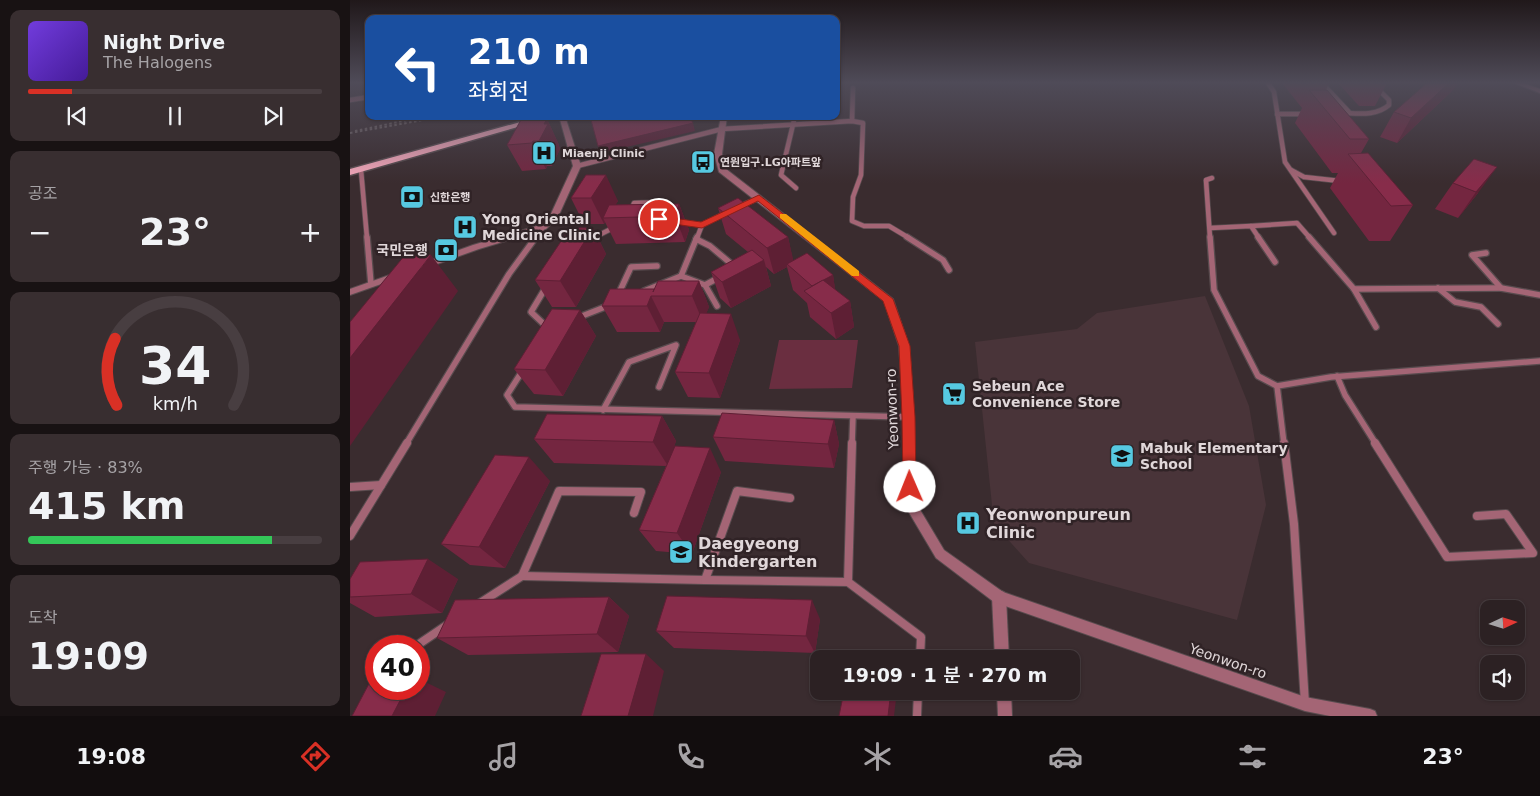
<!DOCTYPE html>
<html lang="ko">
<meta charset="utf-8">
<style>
:root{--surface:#2c2123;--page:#382e30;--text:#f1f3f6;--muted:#a6a3a6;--line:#483e41;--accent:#d93025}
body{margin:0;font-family:"DejaVu Sans","Noto Sans KR",sans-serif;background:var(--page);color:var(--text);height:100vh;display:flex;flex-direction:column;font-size:19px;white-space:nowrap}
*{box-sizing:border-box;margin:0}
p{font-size:16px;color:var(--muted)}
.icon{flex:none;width:28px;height:28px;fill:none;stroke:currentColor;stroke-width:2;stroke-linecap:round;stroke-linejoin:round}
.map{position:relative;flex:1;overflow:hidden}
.details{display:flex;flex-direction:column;gap:10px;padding:10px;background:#181213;width:350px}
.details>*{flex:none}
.hud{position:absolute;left:15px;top:15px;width:475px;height:105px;border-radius:10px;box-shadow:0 1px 4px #0004,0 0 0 1px var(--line);background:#1a4fa0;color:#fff;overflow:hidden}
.needle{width:32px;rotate:86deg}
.buttons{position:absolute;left:1130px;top:600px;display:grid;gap:10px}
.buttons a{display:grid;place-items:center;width:45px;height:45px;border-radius:10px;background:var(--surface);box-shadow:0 1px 4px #0004,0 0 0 1px var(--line);font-size:25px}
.speed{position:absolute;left:15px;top:635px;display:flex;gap:10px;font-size:25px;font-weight:700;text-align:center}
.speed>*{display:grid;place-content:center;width:65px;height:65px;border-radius:50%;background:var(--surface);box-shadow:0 1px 4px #0004,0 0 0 1px var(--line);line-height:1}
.speed .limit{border:8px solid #d22;background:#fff;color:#111}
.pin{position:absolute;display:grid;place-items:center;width:42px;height:42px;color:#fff;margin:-21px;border:2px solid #fff;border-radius:50%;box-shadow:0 1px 5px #0007}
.me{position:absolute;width:55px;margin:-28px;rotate:359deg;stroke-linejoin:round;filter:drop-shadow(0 0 4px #0008)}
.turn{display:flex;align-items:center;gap:18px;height:105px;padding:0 20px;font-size:22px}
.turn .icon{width:65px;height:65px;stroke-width:2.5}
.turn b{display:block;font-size:35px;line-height:42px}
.big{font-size:38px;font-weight:600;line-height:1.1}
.details .card{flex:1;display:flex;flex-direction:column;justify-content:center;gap:8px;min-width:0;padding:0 18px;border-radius:10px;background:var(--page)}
.details .dial{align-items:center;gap:0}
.dial svg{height:130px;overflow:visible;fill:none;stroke:var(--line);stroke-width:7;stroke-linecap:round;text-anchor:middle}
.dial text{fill:var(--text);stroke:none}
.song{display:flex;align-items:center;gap:15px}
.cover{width:60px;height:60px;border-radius:8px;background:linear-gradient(135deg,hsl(260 70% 55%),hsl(260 70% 35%))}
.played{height:5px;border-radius:2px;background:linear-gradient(90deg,var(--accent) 15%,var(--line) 15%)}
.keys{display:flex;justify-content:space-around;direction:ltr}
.heat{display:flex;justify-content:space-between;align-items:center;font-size:28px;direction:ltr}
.charge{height:8px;border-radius:4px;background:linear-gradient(90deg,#34c759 83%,var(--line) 0)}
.trip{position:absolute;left:460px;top:650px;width:270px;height:50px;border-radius:10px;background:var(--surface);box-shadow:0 1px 4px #0004,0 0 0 1px var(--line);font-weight:600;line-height:50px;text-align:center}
.menu{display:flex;height:80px;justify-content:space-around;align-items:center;background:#120d0e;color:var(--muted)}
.menu .icon{width:35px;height:35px}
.menu .selected{color:var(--accent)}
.menu b{font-size:22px;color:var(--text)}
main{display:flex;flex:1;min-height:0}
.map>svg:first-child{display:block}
.built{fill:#493439}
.green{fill:#6a2e40}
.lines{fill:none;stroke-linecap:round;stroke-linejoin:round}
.service-far2-casing{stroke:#584b4e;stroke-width:6}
.service-far1-casing{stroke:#584b4e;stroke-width:8}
.service-casing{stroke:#584b4e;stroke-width:10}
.minor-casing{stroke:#584b4e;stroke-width:2}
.tertiary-casing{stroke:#584b4e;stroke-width:2}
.primary-casing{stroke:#584b4e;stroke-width:3}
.path{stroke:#6f6365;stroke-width:2;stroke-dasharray:2.5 2.5;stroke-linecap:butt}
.service-far2{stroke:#a46575;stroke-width:4.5}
.service-far1{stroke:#a46575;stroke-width:5.5}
.service{stroke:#a46575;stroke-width:8}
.minor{fill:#a46575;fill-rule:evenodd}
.tertiary{fill:#a46575;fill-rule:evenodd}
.primary{fill:#f9aabd;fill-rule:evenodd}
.wall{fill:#742640}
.shaded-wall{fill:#5e1f34}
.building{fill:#872c4a;stroke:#5e1f34}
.route{fill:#d93025;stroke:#8d1f18}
.slow{fill:#f59e0b}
.labels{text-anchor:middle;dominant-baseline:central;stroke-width:5;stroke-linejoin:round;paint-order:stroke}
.far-poi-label{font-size:11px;font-weight:bold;fill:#e0d7d9;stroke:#302326;text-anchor:start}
.poi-label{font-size:14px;font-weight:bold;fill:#e0d7d9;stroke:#302326;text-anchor:start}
.street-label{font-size:14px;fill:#e0d7d9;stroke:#302326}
.near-poi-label{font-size:16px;font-weight:bold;fill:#e0d7d9;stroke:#302326;text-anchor:start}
</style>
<main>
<section class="details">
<div class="card">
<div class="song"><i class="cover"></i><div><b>Night Drive</b><p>The Halogens</p></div></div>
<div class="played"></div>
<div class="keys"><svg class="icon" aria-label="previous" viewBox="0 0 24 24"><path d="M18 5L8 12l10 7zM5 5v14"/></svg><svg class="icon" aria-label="pause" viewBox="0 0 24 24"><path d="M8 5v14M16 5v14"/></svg><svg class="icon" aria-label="next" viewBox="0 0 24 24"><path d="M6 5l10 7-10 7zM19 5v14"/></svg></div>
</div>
<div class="card"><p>공조</p>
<div class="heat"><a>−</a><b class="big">23°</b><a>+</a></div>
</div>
<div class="card dial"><svg viewBox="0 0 100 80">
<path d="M14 69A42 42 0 1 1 86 69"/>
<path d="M14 69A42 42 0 0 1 13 28" stroke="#d93025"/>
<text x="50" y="56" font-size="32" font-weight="700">34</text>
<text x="50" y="72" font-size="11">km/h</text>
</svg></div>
<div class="card"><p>주행 가능 · 83%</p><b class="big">415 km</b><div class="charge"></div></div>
<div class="card"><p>도착</p><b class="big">19:09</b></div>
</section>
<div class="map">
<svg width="1190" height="716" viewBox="0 0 1190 716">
<rect width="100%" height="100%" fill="#3a2c2f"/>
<polygon class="built" points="855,296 899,406 916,505 887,620 679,563 644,524 625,342 727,329 747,313"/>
<polygon class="green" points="429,340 508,340 502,388 419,389"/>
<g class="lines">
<defs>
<g id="service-far2">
<polyline points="918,83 924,92 935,162 984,233"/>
<polyline points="972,83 999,112"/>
<polyline points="0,100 19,97"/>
<path d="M990,113C1007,113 1025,117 1039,105V100L1022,83"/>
<polyline points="927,114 955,114"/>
<polyline points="445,116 431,175 446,188"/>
<polyline points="502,121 503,88"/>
<polyline points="227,166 372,129 502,121 513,123 511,175 503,197 502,221 514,226 539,226 559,238"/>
<polyline points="11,170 17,238"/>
<polyline points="941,170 954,177 990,181"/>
<polyline points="390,206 409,198"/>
<polyline points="281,211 284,203 316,202 313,210"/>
<polyline points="330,222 352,225 378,212"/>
<polyline points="901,226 947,223 960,238"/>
<polyline points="860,228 901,226 909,238"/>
<polyline points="185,238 193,227"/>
<polyline points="243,238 265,227"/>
<polyline points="347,238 352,225"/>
<polyline points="860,238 856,180 862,178"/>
</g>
<g id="service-far1">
<polyline points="17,237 21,284"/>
<polyline points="557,237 593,260 599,270"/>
<polyline points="860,237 864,290 908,376 927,386"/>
<polyline points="908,237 925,262"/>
<polyline points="959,237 1004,289 1151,288"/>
<polyline points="346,239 360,246 385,267"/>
<polyline points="240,240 246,237"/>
<polyline points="1136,253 1122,255 1151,288 1190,295"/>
<polyline points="331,276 355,285 370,277"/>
<polyline points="355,285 367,306"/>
<polyline points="196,287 181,312 198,328"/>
<polyline points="1088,288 1105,302 1131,307 1148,324"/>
<polyline points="1004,289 1026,327"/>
<polyline points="294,291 331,276 347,237"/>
<polyline points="268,295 281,267 307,266"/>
<polyline points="227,318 260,305"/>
<polyline points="173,370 157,395 165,407 559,417"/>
<polyline points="987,376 995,395 1026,444"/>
<polyline points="253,410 279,362 326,345 309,387"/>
<polyline points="56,444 159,274 186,237"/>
<polyline points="502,444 503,416"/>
<polyline points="934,444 927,386 981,377 1190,361"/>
</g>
<g id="service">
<polyline points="502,443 498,582 571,637 570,659"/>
<polyline points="934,443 944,524 955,704"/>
<polyline points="1025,443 1097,557 1183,553 1156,514 1127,516"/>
<polyline points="0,487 31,485"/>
<polyline points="0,536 57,443"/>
<polyline points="172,576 355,580 387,491 440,498"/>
<polyline points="355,580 498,582"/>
<polyline points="130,603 172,576 209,491 291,492 284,513"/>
<polyline points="66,646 97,625"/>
<polyline points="567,716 568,691"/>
</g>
<g id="minor">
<polygon points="1164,83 1173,83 1190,89 1190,93"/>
<polygon points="209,116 215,116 231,166 208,217 196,229 129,249 76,268 70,268 69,266 70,264 123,245 190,225 200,216 223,166"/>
<polygon points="48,272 52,275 51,277 0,295 0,289"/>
<polygon points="649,590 654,592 656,597 659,659 645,659 642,597 644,592"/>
<polygon points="647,691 661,691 662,716 648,716"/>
</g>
<polygon id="tertiary" points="371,116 377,116 372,154 376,169 543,299 559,346 564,417 566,503 594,550 653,592 955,697 1020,709 1025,711 1027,716 980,716 955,711 644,602 586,558 554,504 554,417 549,346 534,301 369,172 364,154"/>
<polygon id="primary" points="192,116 206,116 0,175 0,169"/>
</defs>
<use href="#service-far2" class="service-far2-casing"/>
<use href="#service-far1" class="service-far1-casing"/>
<use href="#service" class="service-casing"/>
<use href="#minor" class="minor-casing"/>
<use href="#tertiary" class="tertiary-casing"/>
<use href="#primary" class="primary-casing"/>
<g class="path">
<polyline points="5,131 77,116"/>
<polyline points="0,133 96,116"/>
</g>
<use href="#service-far2" class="service-far2"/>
<use href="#service-far1" class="service-far1"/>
<use href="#service" class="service"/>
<use href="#minor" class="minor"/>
<use href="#tertiary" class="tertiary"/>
<use href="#primary" class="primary"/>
</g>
<g class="wall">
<polygon points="932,83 979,83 976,90 1019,139 1011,153 1063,205 1040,241 1019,241 980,188 988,173 982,173 945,123 952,108"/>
<polygon points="988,83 1037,83 1025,106 1009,106"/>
<polygon points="1104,89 1047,143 1030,137 1044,112"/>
<polygon points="179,116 194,116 196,120 197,119 209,145 209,146 210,149 202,166 197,166 196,169 172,171 157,145"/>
<polygon points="236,175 268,201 265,205 329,204 339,230 335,242 266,244 255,222 254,224 234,224 221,198"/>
<polygon points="1103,183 1128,193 1108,218 1085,209"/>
<polygon points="368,208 438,237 443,261 483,275 485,290 500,301 504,327 486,339 460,317 457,303 443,290 437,267 424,274 416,267 421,286 381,308 370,298 361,272 398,252 376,234"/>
<polygon points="243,228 256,254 226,307 202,307 185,280"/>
<polygon points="349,281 359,307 356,313 390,340 370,398 338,397 325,372 346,322 314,322 310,332 267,332 252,306 304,289"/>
<polygon points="230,310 246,336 213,396 184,394 164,369"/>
<polygon points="312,416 326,441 323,449 371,472 342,554 306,551 289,530 316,466 204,463 184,439"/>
<polygon points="484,420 489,444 484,468 375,461 363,437"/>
<polygon points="200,481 155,568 120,565 91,544"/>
<polygon points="0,579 108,579 92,613 25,617 0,603"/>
<polygon points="259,597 279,616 268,652 118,655 87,638"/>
<polygon points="470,619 465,653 324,648 306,631"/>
</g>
<g class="shaded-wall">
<polygon points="1099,83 1108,83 1104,89 1047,143 1061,118"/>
<polygon points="191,116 194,116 196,120 197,119 209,145 209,146 210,149 202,166 189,141 190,120"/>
<polygon points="343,123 345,131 251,153 248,146"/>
<polygon points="183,141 197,166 196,169 182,143"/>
<polygon points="1147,167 1128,193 1108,218 1126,192"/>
<polygon points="256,175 268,201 258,217 253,218 255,222 254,224 241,198"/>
<polygon points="329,204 339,230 335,242 325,216"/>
<polygon points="243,228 256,254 226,307 210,281"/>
<polygon points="438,237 444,263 437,264 437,267 424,274 417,248"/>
<polygon points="81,255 108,291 0,446 0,358"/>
<polygon points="414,260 421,286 381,308 372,282"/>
<polygon points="483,275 487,301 462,286"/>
<polygon points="349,281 359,307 353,322 342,296"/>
<polygon points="301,296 314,322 310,332 297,306"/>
<polygon points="500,301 504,327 486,339 481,313"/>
<polygon points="230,310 246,336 213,396 195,370"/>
<polygon points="381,314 390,340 370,398 359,373"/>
<polygon points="312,416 326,441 318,466 303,442"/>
<polygon points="484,420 489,444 484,468 478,444"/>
<polygon points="360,448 371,472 342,554 327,533"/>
<polygon points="179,457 200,481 155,568 129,547"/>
<polygon points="78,559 108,579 92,613 61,594"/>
<polygon points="259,597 279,616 268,652 247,634"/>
<polygon points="462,600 470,619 465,653 456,636"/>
<polygon points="296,654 314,671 303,716 278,716"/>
<polygon points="69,679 96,692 85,716 42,716 56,689 69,689"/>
<polygon points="541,691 547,691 544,716 538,716"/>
</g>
<g class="building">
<polygon points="1077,83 1099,83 1061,118 1044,112"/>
<polygon points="959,90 977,90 1019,139 1000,139"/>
<polygon points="179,116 191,116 190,120 197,119 194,124 198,124 189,141 183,141 182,143 157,145 172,118"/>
<polygon points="240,116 339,116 343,123 248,146"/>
<polygon points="1018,153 1063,205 1041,206 998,154"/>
<polygon points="1124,159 1147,167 1126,192 1103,183"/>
<polygon points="236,175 256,175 241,198 221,198"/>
<polygon points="388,198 438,237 417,248 368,208"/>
<polygon points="329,204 325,216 253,218 259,205"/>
<polygon points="220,228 243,228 210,281 185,280"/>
<polygon points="402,250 414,260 372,282 361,272"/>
<polygon points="457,253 483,275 462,286 437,264"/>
<polygon points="55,255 81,255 0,358 0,322"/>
<polygon points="473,280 500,301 481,313 454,291"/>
<polygon points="308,281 349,281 342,296 301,296 297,306 252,306 260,289 304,289 303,292"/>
<polygon points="202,309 230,310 195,370 164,369"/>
<polygon points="350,313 381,314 359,373 325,372"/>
<polygon points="372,413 484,420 478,444 363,437"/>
<polygon points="197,414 312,416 303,442 184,439"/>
<polygon points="325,446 360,448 327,533 289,530"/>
<polygon points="145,455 179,457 129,547 91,544"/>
<polygon points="78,559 61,594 0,597 0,579 10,562"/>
<polygon points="317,596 462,600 456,636 306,631"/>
<polygon points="259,597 247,634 87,638 105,600"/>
<polygon points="501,653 546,657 546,659 500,659"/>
<polygon points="251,654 296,654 278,716 231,716"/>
<polygon points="23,676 26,676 26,689 56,689 42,716 2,716"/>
<polygon points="494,691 541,691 538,716 489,716"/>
</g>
<linearGradient id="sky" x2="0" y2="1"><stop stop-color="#20181a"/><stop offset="0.45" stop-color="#4f4b58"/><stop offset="1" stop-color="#4f4b58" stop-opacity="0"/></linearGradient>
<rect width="1190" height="183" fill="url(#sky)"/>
<polygon class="route" points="409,195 543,299 560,346 565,417 566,487 564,491 560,493 555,491 553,487 552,417 549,346 533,301 408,201 352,228 309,222 304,219 309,216 351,222"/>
<polygon class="slow" points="430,214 436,214 509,271 509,276 502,276 430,218"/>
<defs>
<symbol id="hospital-square" viewBox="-11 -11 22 22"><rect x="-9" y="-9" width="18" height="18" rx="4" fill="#56c9e1" stroke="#302326"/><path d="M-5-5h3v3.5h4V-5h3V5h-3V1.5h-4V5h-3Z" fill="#111"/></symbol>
<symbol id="bus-square" viewBox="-11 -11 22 22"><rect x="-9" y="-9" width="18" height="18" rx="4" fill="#56c9e1" stroke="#302326"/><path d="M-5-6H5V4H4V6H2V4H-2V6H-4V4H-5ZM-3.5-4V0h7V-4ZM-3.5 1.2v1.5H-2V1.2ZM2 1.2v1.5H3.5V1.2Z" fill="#111"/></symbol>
<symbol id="bank-square" viewBox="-11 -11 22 22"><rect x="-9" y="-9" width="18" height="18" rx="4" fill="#56c9e1" stroke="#302326"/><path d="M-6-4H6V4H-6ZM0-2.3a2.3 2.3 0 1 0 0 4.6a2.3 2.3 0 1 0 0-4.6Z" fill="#111"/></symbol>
<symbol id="supermarket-square" viewBox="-11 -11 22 22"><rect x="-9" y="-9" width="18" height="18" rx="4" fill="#56c9e1" stroke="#302326"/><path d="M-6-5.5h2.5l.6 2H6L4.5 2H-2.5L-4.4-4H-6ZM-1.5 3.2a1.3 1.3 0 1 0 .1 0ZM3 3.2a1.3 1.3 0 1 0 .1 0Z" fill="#111"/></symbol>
<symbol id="school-square" viewBox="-11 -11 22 22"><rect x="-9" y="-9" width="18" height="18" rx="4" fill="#56c9e1" stroke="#302326"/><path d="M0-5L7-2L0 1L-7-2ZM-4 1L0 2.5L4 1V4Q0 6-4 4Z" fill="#111"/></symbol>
</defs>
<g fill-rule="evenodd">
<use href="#hospital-square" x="180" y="139" width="28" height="28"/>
<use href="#bus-square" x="339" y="148" width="28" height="28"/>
<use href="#bank-square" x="48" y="183" width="28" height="28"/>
<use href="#hospital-square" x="101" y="213" width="28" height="28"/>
<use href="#bank-square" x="82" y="236" width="28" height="28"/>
<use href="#supermarket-square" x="590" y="380" width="28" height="28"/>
<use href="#school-square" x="758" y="442" width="28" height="28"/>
<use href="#hospital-square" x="604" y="509" width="28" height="28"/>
<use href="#school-square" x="317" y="538" width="28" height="28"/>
</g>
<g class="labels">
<g class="far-poi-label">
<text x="212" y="153">Miaenji Clinic</text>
<text x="370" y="162">연원입구.LG아파트앞</text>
<text x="80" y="197">신한은행</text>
</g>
<g class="poi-label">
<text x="132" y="219">Yong Oriental<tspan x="132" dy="16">Medicine Clinic</tspan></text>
<text x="78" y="250" text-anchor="end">국민은행</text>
<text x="622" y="386">Sebeun Ace<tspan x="622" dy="16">Convenience Store</tspan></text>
<text x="790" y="448">Mabuk Elementary<tspan x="790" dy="16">School</tspan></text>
</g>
<g class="street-label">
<text transform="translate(542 409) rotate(-92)">Yeonwon-ro</text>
<text transform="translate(878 661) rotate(19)">Yeonwon-ro</text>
</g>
<g class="near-poi-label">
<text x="636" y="514">Yeonwonpureun<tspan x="636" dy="18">Clinic</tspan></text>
<text x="348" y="543">Daegyeong<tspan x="348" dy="18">Kindergarten</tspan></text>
</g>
</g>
</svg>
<div class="buttons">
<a><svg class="needle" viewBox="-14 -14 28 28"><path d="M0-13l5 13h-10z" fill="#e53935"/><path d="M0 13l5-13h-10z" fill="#a6a3a6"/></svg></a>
<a><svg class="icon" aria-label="sound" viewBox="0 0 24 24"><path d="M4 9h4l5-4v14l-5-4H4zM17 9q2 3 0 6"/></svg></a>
</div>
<div class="speed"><div class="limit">40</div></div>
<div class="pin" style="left:309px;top:219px;background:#d93025"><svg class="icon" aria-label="arrive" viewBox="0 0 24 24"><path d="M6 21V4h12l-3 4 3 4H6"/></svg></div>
<svg class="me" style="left:560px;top:487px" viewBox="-20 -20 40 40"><circle r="19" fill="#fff"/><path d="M0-13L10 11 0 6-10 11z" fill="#d93025"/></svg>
<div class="trip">19:09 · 1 분 · 270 m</div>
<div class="hud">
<div class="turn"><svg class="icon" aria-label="left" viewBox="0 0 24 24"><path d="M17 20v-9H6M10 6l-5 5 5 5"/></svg><div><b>210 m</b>좌회전</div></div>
</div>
</div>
</main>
<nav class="menu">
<b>19:08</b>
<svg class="icon selected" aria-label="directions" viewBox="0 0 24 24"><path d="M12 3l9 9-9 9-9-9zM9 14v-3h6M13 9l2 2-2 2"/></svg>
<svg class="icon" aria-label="music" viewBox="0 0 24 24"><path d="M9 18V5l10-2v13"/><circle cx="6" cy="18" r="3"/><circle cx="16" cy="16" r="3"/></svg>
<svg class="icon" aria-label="phone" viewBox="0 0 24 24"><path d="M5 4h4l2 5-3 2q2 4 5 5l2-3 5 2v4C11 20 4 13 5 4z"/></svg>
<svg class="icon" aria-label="climate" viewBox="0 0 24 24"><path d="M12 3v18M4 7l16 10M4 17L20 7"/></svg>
<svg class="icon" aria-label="car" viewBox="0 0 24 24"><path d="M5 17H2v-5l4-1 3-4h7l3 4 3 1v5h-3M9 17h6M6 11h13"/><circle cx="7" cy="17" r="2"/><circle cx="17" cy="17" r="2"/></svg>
<svg class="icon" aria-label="filters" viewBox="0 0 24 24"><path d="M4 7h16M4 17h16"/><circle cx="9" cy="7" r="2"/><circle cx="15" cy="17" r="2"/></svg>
<b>23°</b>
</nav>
